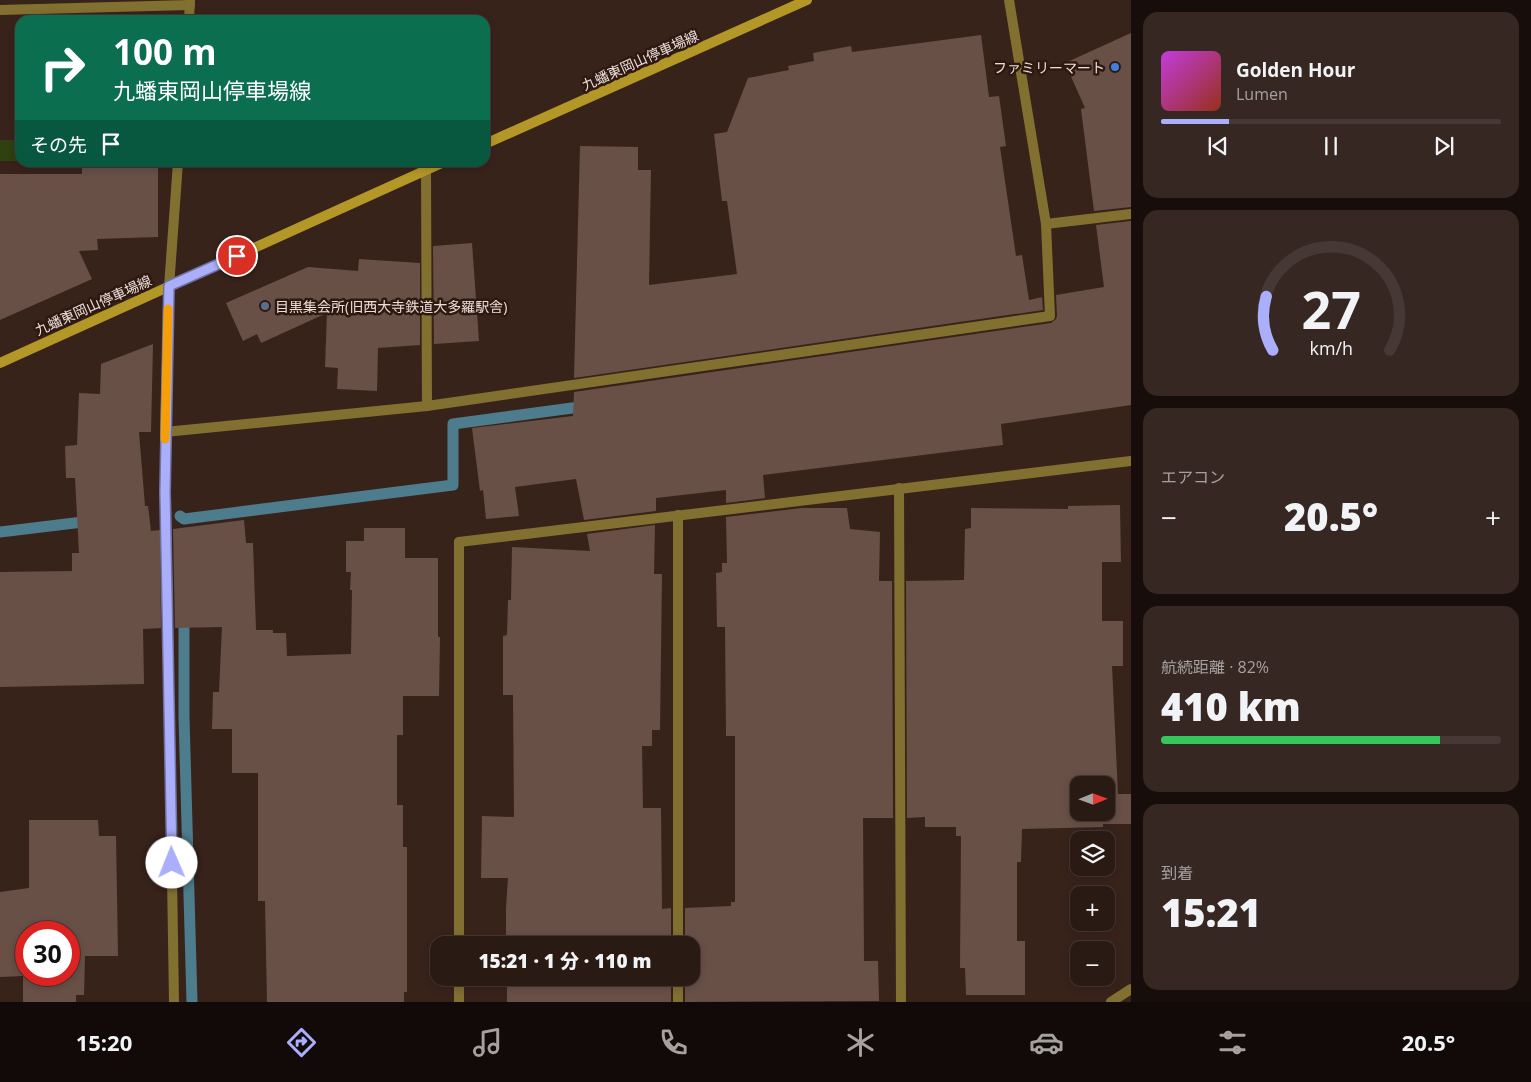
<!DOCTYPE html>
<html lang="ja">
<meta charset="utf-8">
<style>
:root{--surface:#2a1a14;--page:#362722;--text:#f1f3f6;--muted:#a5a1a0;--line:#463834;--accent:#abaffb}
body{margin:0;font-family:"Open Sans","Noto Sans JP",sans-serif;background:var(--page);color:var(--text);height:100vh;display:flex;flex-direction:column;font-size:19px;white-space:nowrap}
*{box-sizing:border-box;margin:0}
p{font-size:16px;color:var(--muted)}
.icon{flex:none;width:28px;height:28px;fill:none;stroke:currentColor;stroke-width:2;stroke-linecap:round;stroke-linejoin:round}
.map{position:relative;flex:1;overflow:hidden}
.side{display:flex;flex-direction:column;gap:12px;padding:12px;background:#170e0b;width:400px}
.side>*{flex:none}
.top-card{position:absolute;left:15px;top:15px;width:475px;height:152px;border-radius:15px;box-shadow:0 2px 8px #0003,0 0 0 1px var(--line);background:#0b6e4f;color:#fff;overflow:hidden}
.needle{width:32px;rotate:89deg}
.tools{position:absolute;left:1070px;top:776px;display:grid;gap:10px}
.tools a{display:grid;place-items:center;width:45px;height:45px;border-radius:10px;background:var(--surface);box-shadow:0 2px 8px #0003,0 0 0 1px var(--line);font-size:25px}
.speed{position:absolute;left:15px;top:921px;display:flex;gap:10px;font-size:25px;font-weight:700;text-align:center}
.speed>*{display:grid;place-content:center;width:65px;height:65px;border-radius:50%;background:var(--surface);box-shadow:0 2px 8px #0003,0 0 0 1px var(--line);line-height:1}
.speed .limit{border:8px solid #d22;background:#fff;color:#111}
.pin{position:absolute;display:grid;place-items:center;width:42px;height:42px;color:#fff;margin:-21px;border:2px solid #fff;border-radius:50%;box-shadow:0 1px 5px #0007}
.me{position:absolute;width:55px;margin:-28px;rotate:359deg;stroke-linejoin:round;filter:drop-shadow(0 0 4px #0008)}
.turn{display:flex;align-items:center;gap:18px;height:105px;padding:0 15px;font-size:22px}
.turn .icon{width:65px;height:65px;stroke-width:2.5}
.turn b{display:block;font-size:35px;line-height:42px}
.then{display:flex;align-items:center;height:48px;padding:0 15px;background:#0003;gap:10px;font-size:19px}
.big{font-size:38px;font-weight:800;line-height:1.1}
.side .tile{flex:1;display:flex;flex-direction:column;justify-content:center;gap:8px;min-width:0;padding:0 18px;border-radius:15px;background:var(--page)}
.side .dial{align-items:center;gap:0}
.dial svg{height:130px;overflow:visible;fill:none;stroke:var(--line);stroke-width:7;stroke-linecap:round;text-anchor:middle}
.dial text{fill:var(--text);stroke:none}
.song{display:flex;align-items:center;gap:15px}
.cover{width:60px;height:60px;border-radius:8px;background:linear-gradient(135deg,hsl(290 70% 55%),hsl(10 70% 35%))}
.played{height:5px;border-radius:2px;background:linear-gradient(90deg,var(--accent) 20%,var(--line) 20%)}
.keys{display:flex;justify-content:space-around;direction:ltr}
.heat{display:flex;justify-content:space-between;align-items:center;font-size:28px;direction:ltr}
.charge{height:8px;border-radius:4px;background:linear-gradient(90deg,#34c759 82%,var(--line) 0)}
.trip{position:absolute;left:430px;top:936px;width:270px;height:50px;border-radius:15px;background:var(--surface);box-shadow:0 2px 8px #0003,0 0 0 1px var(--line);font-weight:800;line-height:50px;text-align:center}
.tabs{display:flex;height:80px;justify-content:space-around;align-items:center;background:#110a08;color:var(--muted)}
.tabs .icon{width:35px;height:35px}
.tabs .current{color:var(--accent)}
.tabs b{font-size:22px;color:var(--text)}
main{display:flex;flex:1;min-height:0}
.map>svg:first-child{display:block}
.green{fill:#30400f}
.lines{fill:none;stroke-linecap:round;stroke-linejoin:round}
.stream{stroke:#4d7c8c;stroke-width:11}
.building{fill:#685047;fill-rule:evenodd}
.service{stroke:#827031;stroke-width:10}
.minor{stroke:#827031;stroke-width:10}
.secondary{stroke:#b49827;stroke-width:10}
.route-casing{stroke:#6f72a3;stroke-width:12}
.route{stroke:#abaffb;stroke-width:9}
.slow{stroke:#f59e0b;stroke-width:9}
.shop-dot{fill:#3f7fe0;stroke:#2e1911;stroke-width:2}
.service-dot{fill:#5c6f8a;stroke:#2e1911;stroke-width:2}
.labels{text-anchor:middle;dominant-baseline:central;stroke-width:5;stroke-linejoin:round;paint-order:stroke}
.street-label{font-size:14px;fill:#ecddd8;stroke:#2e1911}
.poi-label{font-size:14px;fill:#ecddd8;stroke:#2e1911;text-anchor:end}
</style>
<main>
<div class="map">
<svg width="1131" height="1002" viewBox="0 0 1131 1002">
<rect width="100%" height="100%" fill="#38231b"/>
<rect class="green" x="0" y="140" width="20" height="21"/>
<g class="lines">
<g class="stream">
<polyline points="180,516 184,519 453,485 453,424 587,406"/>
<polyline points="0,532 91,521"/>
<polyline points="184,614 184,717 192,1002"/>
</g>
</g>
<g class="building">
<polygon points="1131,33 1131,207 1094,211 1081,109 1085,108 1065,63"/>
<polygon points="981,35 989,97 999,96 1006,146 1000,147 1016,256 1022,255 1029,300 1042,297 1043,310 574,378 580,146 638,147 638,170 651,170 649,285 737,274 727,201 722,201 714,134 727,132 748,78 789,70 788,66 814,61 813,53 851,46 852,52"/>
<polygon points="82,162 158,162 158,237 97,239 98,250 79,251 92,279 0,320 0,174 82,174"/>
<polygon points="1131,221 1131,405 1001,424 1003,445 763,475 765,498 726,503 726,490 656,498 656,511 584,520 576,479 515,487 519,516 486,519 483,490 480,491 472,428 573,416 574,392 1051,323 1056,319 1057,316 1056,295 1104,287 1096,225"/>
<polygon points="472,243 479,341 434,344 433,246"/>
<polygon points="359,259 420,263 420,345 378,348 377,391 337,389 338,368 325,367 327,313 261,343 257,334 243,341 226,303 308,267 358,271"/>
<polygon points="153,344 151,432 139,432 145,506 148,506 151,531 160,530 161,628 143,629 144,684 0,687 0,572 72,571 72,553 79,553 75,478 66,478 65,446 77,445 79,393 100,394 101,364"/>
<path d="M1120,505L1121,562H1102V621H1123V666H1112L1118,794H1131V824H1103V827L1022,829L1021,862H1017V941H1025V995H966L965,968H960L961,836H956V827H925V817L907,818L906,581L964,580L965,529L971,528V508L1068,509V506ZM1079,785H1106V812H1079Z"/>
<polygon points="802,508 847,508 850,529 880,532 879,581 892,581 893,818 863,818 864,961 878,961 879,1001 685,1002 685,978 691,978 691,945 685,945 685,908 731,906 731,902 735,902 735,736 726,736 725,627 717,627 716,573 722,572 722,563 727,563 726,517"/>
<polygon points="244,520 246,543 253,543 256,630 273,630 273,633 286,633 287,656 351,654 352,590 350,590 351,572 346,572 346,541 364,541 364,528 405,528 405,558 438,558 438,637 440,637 439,696 403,696 403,735 397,735 397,805 403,805 403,847 407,847 407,992 404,992 404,1002 267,1002 265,901 258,901 258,773 232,773 232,729 212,729 213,692 219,692 222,627 175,628 173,529"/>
<polygon points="655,525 654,574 662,574 660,730 652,730 652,746 642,746 643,808 661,808 662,909 671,908 671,945 506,945 506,908 508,878 481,878 482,816 514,817 513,695 503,695 503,636 507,635 508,600 511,600 512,547 590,551 587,534"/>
<path d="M29,820H98L99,836H116L118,956H85L84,995H76V1002H23V976L0,977V892L29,888ZM26,932H69V975H26Z"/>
<rect x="507" y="978" width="164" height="24"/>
</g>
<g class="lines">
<polyline class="service" points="426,171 427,406"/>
<g class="minor">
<polyline points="1009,0 1046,224 1131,214"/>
<polyline points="0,10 190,5"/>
<polyline points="189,20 190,0"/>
<polyline points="165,432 427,406 1050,316 1046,224"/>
<polyline points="899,488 901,1002"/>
<polyline points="459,945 459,542 1131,461"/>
<polyline points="678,945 678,515"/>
<polyline points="174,1002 165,432 169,287 178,162"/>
<polyline points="459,1002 459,978"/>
<polyline points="678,1002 678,978"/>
<polyline points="1111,1002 1131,989"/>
</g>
<g class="secondary">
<polyline points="485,144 807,0"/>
<polyline points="0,363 444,162"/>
</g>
</g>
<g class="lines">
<defs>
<polyline id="route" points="172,863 165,492 169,286 237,256"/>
</defs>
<use href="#route" class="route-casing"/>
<use href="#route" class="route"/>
<polyline class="slow" points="165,439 168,309"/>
</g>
<circle class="shop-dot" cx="1115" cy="67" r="5"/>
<circle class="service-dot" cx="265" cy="306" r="5"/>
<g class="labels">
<g class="street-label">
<text transform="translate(640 60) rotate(-24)">九蟠東岡山停車場線</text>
<text transform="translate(93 305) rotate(-24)">九蟠東岡山停車場線</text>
</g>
<g class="poi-label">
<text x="1105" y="67">ファミリーマート</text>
<text x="275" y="306" text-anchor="start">目黒集会所(旧西大寺鉄道大多羅駅舎)</text>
</g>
</g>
</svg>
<div class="tools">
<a><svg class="needle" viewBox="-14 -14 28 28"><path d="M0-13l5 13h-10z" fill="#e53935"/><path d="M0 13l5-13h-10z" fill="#a5a1a0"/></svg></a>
<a><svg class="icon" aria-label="layers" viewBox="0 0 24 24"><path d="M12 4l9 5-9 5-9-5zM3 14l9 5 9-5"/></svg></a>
<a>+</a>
<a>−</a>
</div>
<div class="speed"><div class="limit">30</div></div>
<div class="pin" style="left:237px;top:256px;background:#d93025"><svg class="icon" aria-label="arrive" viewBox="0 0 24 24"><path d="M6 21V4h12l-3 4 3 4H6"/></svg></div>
<svg class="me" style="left:172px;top:863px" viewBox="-20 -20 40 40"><circle r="19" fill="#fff"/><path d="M0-13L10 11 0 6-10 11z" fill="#abaffb"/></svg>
<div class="trip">15:21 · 1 分 · 110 m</div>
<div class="top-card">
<div class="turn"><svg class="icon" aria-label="right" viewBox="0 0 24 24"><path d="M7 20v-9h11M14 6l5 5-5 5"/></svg><div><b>100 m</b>九蟠東岡山停車場線</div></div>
<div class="then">その先<svg class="icon" aria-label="arrive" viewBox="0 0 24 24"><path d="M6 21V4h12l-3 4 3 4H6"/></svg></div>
</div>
</div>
<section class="side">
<div class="tile">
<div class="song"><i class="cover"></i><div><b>Golden Hour</b><p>Lumen</p></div></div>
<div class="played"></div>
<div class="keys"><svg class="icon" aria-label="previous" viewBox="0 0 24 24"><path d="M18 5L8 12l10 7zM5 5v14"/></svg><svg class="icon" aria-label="pause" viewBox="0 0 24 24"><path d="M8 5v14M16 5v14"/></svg><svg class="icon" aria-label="next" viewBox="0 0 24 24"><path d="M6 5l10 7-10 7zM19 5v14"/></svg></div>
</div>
<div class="tile dial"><svg viewBox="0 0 100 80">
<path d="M14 69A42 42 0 1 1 86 69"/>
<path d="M14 69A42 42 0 0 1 10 36" stroke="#abaffb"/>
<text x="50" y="56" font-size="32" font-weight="700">27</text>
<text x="50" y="72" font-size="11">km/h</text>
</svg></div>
<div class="tile"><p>エアコン</p>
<div class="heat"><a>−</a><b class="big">20.5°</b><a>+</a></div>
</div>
<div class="tile"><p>航続距離 · 82%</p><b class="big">410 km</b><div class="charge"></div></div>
<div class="tile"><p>到着</p><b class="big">15:21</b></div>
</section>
</main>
<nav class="tabs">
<b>15:20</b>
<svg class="icon current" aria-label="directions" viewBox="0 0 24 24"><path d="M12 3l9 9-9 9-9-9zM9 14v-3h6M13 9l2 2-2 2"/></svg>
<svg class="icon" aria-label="music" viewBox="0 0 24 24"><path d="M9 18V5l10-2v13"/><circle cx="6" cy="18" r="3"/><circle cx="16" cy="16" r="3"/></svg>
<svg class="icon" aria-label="phone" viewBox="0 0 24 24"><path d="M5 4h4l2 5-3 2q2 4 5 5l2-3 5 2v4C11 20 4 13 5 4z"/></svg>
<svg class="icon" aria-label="climate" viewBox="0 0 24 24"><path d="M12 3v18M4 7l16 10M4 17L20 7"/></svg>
<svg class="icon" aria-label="car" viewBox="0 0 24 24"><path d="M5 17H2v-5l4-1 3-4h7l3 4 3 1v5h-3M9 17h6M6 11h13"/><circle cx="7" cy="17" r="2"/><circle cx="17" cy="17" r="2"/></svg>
<svg class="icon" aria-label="filters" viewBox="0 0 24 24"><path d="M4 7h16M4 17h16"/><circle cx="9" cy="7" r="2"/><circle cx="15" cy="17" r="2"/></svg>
<b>20.5°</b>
</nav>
